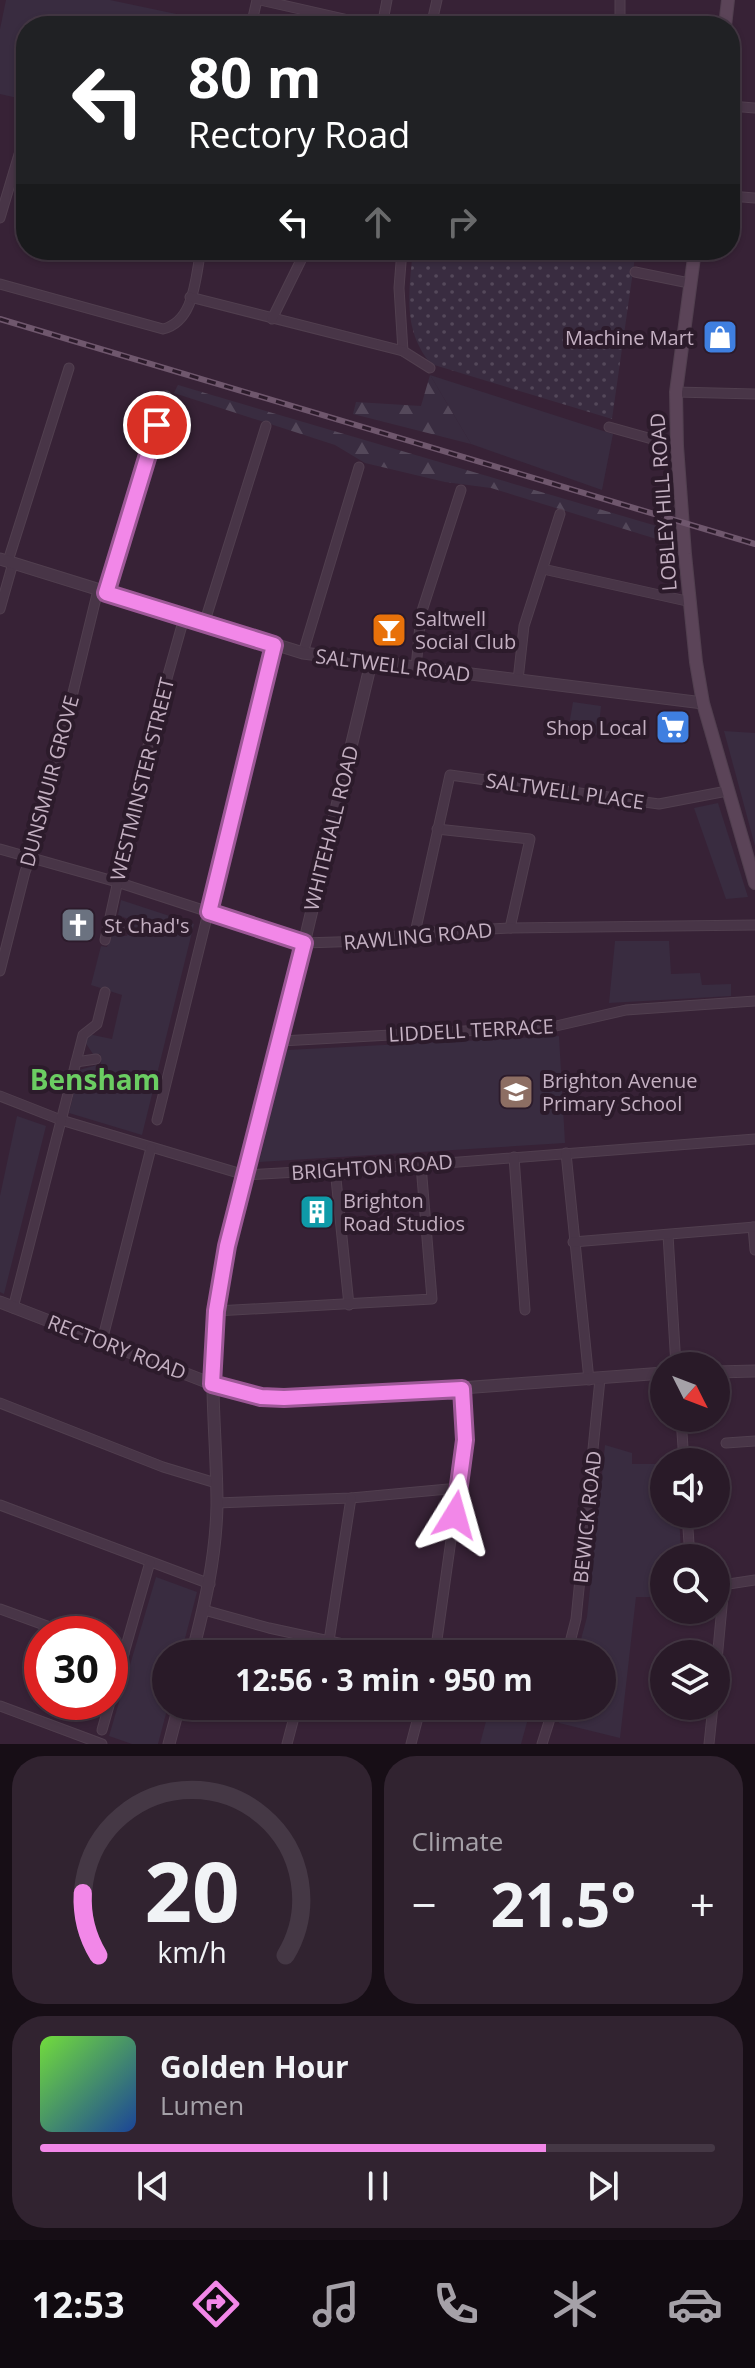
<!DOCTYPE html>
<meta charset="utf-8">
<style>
:root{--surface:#291a28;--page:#312330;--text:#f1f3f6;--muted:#a5a1a8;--line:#453845;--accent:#f287e8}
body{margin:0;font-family:"Open Sans",sans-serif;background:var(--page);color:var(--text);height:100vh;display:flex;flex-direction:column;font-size:30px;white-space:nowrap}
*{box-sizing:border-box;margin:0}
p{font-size:26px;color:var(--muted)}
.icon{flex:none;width:44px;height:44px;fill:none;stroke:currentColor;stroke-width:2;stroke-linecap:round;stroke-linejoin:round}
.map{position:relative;height:1744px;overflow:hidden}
.sheet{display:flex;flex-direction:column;gap:12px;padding:12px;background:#170e16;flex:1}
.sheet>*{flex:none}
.hud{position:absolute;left:16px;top:16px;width:724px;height:244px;border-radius:32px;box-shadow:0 2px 6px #0004,0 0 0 2px var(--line);background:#202124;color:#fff;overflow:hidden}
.needle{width:52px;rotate:132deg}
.fabs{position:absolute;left:650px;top:1352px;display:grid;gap:16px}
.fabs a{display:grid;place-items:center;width:80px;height:80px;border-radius:50%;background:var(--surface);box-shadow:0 2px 6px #0004,0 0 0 2px var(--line);font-size:40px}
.speed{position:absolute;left:24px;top:1616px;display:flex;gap:16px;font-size:40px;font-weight:700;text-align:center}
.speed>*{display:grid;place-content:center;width:104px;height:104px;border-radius:50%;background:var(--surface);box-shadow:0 2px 6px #0004,0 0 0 2px var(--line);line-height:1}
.speed .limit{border:12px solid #d22;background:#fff;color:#111}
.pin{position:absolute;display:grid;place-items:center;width:68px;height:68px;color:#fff;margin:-34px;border:4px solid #fff;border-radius:50%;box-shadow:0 2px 8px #0007}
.me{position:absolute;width:88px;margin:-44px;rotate:8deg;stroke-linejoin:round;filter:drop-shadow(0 0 6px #0008)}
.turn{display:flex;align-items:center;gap:28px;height:168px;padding:0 40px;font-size:36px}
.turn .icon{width:104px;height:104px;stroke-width:2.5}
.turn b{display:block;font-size:56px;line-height:68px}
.lanes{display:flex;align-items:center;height:76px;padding:0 40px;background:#0003;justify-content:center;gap:40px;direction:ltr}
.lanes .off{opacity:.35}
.big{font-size:60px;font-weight:700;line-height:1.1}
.sheet .widget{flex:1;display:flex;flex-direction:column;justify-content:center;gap:12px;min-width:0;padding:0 28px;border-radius:32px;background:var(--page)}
.sheet .dial{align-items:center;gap:0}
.dial svg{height:208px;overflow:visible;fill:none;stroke:var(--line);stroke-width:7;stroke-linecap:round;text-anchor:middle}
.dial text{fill:var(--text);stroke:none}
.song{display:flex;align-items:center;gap:24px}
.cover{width:96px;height:96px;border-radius:12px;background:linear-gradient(135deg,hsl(100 70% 55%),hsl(220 70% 35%))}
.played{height:8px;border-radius:4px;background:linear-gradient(90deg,var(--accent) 75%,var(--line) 75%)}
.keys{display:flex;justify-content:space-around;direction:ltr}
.heat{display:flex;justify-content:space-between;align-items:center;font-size:44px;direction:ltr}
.sheet .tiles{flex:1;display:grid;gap:12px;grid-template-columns:1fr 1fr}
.widget:last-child{grid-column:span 2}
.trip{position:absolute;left:152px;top:1640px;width:464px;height:80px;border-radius:40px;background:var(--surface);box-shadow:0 2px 6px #0004,0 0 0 2px var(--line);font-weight:700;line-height:80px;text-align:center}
.dock{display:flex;height:128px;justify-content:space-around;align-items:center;background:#100a10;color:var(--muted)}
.dock .icon{width:56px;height:56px}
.dock .selected{color:var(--accent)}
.dock b{font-size:36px;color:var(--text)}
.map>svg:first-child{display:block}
.green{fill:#392c40}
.forest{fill:url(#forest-firs)}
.garden{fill:url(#garden-dots)}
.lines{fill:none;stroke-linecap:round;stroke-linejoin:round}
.minor-casing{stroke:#513f4f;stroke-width:11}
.tertiary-casing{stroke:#513f4f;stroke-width:13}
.secondary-casing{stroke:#513f4f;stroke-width:14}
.minor{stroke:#483547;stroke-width:9}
.tertiary{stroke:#483547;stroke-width:11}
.secondary{stroke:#5b4458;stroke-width:12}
.rail-casing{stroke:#6f576d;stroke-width:6}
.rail{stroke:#2c1b2b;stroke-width:3;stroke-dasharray:9;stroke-linecap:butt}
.route-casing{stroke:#9d5897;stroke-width:20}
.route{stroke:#f287e8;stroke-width:14}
.labels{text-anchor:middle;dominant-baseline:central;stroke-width:8;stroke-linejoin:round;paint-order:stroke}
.poi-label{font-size:20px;fill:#c4b0c2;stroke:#2c1b2b;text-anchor:start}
.street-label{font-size:20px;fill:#c4b0c2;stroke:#2c1b2b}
.district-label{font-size:28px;font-weight:bold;fill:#6bcd62;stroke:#2c1b2b}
</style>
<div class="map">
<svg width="755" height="1744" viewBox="0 0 755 1744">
<defs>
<pattern id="forest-firs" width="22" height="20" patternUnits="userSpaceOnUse" patternTransform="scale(2)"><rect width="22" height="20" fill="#392c40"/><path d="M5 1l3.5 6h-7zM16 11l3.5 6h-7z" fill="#54485a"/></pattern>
<pattern id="garden-dots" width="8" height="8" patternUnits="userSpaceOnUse" patternTransform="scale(2)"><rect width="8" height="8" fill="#392c40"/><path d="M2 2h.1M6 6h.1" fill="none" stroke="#54485a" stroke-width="1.8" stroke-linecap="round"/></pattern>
</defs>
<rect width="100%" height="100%" fill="#372236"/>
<g class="green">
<polygon points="6,0 110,0 181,15 179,26 26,26 26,100 0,94 0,29"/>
<polygon points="430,375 613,434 602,490 471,444"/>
<polygon points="573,702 601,706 598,735 568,731"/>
<polygon points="724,731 755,733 755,846"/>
<polygon points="718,803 748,897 726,899 694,808"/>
<polygon points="121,900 194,924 142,1135 69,1113 79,1070 101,1064 100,1054 93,1054 85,1042 88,1034 112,1039 122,995 91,985 101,946 107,947 110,935 127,936 131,920 118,915"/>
<polygon points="615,941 669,941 671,974 700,973 702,985 731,984 731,996 609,1003"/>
<polygon points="559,1036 565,1143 259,1162 287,1050"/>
<polygon points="17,1116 46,1126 4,1294 0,1292 0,1196"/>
<polygon points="605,1445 632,1453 632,1464 664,1464 664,1514 679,1514 681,1552 661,1553 660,1597 636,1597 620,1738 559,1723 563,1706 602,1706 602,1654 577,1654 587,1617"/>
<polygon points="156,1577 197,1592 181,1654 166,1654 168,1706 158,1744 132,1744 109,1736"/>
<polygon points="490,1706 529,1715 521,1744 480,1744"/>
</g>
<g class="forest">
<polygon points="430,375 471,444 353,414 356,402 421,406"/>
<polygon points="178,385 660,527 663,541 491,488 445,482 365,463 335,445 174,393"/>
</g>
<path class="garden" d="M413,250H636L612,419L431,364C402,330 409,291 413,250Z"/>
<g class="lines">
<defs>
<g id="minor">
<polyline points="260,0 375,26"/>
<polyline points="251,26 257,0"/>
<polyline points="382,26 387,0"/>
<polyline points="431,26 437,0"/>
<polyline points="620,26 620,0"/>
<polyline points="730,106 755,108"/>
<polyline points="730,196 755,198"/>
<polyline points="0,218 20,151 26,153"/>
<polyline points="402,250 399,288 403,351"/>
<polyline points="635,272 689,283"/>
<path d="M0,284L163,329C195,321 195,278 201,250"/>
<polyline points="190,297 403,351 430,368"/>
<polyline points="272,319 306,250"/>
<polyline points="676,392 755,394"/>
<polyline points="609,427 677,446"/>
<polyline points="8,561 69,368"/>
<polyline points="543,569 691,602"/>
<polyline points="106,593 166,396"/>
<polyline points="0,609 13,563"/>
<polyline points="204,624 266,426"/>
<polyline points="303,653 359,467"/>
<polyline points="416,668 421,614 461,490"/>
<polyline points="518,680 524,626 560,514"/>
<polyline points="437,829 530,839 510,928"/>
<polyline points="0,849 117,882 304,943 366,941 415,933 510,928 755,925"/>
<polyline points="110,924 125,927"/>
<polyline points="415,933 450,775 659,804 727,791"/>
<polyline points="105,940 146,753 184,618"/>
<polyline points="0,971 25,872 37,840 98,590"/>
<polyline points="281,1041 556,1026 626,1010 755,1001"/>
<polyline points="76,1062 96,1059"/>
<polyline points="0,1096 61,1120 245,1175 421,1165 755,1139"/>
<polyline points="157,1120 274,645"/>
<polyline points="566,1153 589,1380"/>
<polyline points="514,1157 525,1310"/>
<polyline points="335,1169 349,1305"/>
<polyline points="753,1227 755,1250"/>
<polyline points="668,1235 676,1366"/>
<polyline points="573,1242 755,1227"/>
<polyline points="13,1308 83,1035 97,1024 105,992"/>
<polyline points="216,1311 432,1299 421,1165"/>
<polyline points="102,1341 151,1148"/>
<polyline points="0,1403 163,1467 216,1483"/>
<polyline points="681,1418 684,1462"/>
<polyline points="726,1443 755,1441"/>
<polyline points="217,1503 351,1498 459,1488"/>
<polyline points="0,1505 210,1584"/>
<polyline points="687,1514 690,1558"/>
<polyline points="716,1586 755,1580"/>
<polyline points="0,1609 69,1634"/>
<polyline points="204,1610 269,1628 389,1654"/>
<polyline points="329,1641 351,1498"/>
<polyline points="110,1649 124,1654"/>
<polyline points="312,1654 316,1639"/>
<polyline points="435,1654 465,1440 462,1389"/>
<polyline points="567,1654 576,1619 600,1379"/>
<polyline points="716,1671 724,1585"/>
<polyline points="0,1706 102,1744"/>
<polyline points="102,1730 150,1562"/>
<polyline points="287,1744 297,1706"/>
<polyline points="411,1744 421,1706"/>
<polyline points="542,1744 554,1706"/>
<polyline points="709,1744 713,1706"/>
</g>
<g id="tertiary">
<polyline points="0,559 303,653 703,703"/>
<polyline points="0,1302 212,1384 261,1397 326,1398 664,1373"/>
<polyline points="716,1372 755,1371"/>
<path d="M192,1654C205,1604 216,1557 217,1505C217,1440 208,1376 216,1311C226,1219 259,1129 281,1040C312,914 340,788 371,663"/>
<polyline points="169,1744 179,1706"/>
</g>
<g id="secondary">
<polyline points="725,26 728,0"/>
<polyline points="695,250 676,392 677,446 685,554 696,662 703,703 755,883"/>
</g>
</defs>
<use href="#minor" class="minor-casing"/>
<use href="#tertiary" class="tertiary-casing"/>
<use href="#secondary" class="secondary-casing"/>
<use href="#minor" class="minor"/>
<use href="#tertiary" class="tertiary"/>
<use href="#secondary" class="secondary"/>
<defs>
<polyline id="rail" points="0,319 755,544"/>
</defs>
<use href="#rail" class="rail-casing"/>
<use href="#rail" class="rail"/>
</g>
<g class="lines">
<defs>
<polyline id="route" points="157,425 106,593 274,645 209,912 304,943 227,1246 216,1311 212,1384 261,1397 284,1398 462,1389 465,1440 455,1515"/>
</defs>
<use href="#route" class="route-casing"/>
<use href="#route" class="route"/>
</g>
<defs>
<symbol id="shop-square" viewBox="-11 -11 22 22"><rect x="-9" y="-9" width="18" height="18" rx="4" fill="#3f7fe0" stroke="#2c1b2b"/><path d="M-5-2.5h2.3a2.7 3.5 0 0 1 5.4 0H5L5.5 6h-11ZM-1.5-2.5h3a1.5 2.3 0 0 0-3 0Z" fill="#fff"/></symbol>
<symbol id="bar-square" viewBox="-11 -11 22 22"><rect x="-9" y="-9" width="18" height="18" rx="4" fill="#e8710a" stroke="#2c1b2b"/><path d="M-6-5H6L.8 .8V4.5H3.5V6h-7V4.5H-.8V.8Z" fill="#fff"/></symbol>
<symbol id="supermarket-square" viewBox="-11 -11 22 22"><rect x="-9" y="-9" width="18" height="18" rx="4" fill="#3f7fe0" stroke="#2c1b2b"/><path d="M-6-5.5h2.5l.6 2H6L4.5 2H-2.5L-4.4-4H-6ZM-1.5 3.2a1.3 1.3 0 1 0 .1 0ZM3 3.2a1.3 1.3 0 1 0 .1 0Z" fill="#fff"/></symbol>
<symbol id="church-square" viewBox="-11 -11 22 22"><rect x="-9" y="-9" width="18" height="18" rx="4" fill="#6b7280" stroke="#2c1b2b"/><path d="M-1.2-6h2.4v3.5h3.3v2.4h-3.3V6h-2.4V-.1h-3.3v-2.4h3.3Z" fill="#fff"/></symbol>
<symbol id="school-square" viewBox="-11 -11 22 22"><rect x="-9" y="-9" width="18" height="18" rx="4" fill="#8d6e63" stroke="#2c1b2b"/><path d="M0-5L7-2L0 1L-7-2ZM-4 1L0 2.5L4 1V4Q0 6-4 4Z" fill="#fff"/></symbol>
<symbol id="building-square" viewBox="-11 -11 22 22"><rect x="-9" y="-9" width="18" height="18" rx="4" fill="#0f9aa8" stroke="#2c1b2b"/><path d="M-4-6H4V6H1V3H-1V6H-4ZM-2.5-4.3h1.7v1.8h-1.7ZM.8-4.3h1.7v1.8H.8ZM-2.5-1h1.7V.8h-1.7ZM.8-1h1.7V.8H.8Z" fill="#fff"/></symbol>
</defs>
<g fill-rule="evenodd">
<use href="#shop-square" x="700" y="317" width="40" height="40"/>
<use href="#bar-square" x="369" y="610" width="40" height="40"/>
<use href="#supermarket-square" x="653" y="707" width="40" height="40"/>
<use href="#church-square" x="58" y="905" width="40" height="40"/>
<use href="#school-square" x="496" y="1072" width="40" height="40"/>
<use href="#building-square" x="297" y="1192" width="40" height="40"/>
</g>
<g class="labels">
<g class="poi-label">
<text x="694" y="337" text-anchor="end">Machine Mart</text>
<text x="415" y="618">Saltwell<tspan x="415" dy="23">Social Club</tspan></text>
<text x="647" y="727" text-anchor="end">Shop Local</text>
<text x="104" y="925">St Chad's</text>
<text x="542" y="1080">Brighton Avenue<tspan x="542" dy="23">Primary School</tspan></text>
<text x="343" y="1200">Brighton<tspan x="343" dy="23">Road Studios</tspan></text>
</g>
<g class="street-label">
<text transform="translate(663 502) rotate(-94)">LOBLEY HILL ROAD</text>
<text transform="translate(393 665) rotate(7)">SALTWELL ROAD</text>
<text transform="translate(142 779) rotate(-76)">WESTMINSTER STREET</text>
<text transform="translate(49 781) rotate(-75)">DUNSMUIR GROVE</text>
<text transform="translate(565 791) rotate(8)">SALTWELL PLACE</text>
<text transform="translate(331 828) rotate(-76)">WHITEHALL ROAD</text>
<text transform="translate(418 936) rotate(-5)">RAWLING ROAD</text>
<text transform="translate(471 1030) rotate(-3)">LIDDELL TERRACE</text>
<text transform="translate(372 1167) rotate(-4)">BRIGHTON ROAD</text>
<text transform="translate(117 1347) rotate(21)">RECTORY ROAD</text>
<text transform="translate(587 1517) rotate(-84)">BEWICK ROAD</text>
</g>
<g class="district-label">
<text x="95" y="1079">Bensham</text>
</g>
</g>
</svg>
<div class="fabs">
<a><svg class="needle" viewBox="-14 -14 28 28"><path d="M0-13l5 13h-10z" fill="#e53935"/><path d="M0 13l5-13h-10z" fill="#a5a1a8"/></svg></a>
<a><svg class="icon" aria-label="sound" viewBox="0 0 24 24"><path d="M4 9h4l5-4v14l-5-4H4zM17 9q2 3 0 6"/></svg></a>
<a><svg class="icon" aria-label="search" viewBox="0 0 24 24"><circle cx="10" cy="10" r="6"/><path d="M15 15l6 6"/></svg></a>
<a><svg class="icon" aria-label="layers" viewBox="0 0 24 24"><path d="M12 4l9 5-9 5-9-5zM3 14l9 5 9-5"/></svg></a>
</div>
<div class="speed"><div class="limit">30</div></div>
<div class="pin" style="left:157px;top:425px;background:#d93025"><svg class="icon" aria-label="arrive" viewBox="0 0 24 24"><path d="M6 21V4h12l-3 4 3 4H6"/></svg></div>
<svg class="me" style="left:455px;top:1515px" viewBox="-20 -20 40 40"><path d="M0-17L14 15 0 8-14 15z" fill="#f287e8" stroke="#fff" stroke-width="4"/></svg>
<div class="trip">12:56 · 3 min · 950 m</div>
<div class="hud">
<div class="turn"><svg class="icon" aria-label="left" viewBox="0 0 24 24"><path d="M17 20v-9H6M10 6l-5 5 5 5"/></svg><div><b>80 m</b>Rectory Road</div></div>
<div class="lanes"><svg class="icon" aria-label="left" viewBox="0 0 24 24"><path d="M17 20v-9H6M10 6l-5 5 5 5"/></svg><svg class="icon off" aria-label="ahead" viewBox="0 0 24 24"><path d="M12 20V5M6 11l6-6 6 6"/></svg><svg class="icon off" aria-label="right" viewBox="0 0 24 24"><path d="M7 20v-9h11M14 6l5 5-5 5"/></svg></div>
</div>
</div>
<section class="sheet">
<div class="tiles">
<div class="widget dial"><svg viewBox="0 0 100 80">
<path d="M14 69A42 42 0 1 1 86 69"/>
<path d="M14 69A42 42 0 0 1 8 45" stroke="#f287e8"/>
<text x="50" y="56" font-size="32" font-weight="700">20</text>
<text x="50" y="72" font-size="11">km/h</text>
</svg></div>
<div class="widget"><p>Climate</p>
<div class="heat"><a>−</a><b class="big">21.5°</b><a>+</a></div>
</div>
<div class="widget">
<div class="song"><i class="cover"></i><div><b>Golden Hour</b><p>Lumen</p></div></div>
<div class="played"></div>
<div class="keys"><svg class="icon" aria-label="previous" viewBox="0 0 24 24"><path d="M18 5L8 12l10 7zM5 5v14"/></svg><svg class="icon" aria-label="pause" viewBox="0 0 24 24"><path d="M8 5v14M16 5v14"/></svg><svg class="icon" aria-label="next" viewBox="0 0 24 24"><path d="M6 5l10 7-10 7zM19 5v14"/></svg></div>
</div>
</div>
</section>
<nav class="dock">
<b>12:53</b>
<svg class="icon selected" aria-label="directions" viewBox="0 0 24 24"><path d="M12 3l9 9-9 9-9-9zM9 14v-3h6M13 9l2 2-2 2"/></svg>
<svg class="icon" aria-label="music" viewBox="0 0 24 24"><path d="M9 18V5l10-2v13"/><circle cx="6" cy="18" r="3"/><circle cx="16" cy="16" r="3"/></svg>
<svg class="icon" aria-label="phone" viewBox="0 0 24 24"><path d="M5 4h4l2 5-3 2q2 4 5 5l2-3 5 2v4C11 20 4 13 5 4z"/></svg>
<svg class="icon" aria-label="climate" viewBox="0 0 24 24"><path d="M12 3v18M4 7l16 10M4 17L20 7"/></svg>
<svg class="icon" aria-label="car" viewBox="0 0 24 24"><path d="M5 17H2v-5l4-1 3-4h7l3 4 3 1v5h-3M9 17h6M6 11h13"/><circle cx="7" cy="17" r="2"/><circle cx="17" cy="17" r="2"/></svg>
</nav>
